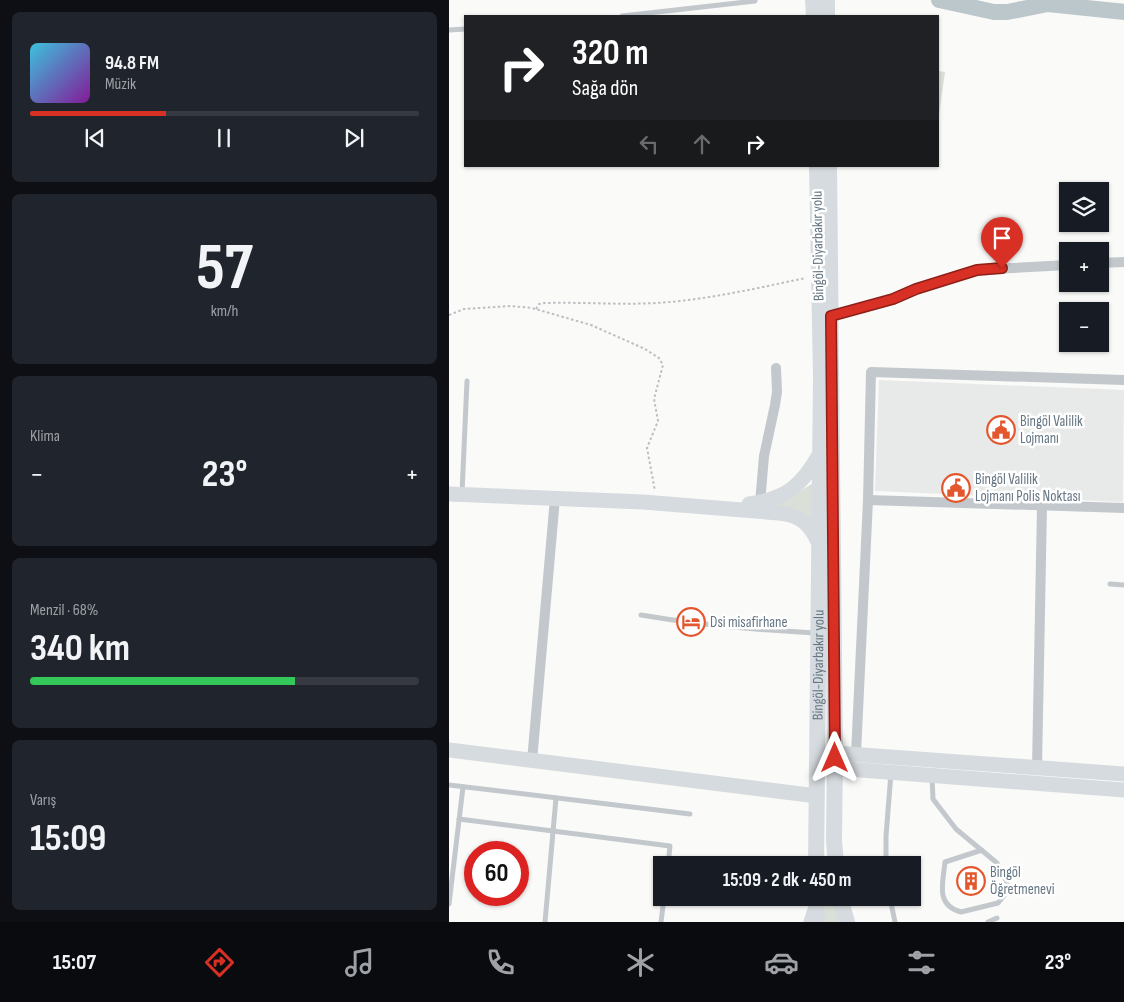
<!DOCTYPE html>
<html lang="tr">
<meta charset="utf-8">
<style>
:root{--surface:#171b24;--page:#20242c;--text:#f1f3f6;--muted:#9ea1a6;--line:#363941;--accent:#d93025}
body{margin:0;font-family:"Sofia Sans Condensed",sans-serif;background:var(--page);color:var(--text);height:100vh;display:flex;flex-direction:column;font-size:19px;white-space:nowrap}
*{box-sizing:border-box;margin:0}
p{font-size:16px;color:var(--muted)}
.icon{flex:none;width:28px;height:28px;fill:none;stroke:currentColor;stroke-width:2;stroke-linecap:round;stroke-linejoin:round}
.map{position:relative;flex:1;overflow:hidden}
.panel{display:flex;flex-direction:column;gap:12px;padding:12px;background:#0d0f14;width:449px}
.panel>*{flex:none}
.hud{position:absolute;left:15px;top:15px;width:475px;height:152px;border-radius:0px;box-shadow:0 1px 4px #0004;background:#202124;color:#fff;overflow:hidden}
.fabs{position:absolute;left:610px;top:182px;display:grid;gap:10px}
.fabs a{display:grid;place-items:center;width:50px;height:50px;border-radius:0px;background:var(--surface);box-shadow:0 1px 4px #0004;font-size:25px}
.speed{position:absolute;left:15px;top:841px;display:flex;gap:10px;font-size:25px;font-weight:700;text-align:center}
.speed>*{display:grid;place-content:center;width:65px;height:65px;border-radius:50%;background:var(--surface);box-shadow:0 1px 4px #0004;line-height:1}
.speed .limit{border:8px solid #d22;background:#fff;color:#111}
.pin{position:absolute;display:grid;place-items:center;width:42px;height:42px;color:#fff;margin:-51px -21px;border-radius:50% 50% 50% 0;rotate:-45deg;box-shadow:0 0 5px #0007}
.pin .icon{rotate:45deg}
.me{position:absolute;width:55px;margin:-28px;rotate:0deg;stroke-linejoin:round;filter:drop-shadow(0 0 4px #0008)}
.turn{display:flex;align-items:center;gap:18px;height:105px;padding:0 25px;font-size:22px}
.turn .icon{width:65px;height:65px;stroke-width:2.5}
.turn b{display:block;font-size:35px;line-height:42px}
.lanes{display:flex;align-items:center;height:48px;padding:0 25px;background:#0003;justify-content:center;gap:25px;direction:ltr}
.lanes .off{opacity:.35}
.big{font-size:38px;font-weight:700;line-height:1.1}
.panel .card{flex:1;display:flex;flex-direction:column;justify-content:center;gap:8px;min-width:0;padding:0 18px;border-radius:8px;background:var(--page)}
.panel .dial{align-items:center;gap:0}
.dial b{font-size:65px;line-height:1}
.song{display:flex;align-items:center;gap:15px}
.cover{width:60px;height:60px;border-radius:8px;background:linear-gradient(135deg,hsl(190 70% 55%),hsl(290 70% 35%))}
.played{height:5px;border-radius:2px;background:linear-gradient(90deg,var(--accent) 35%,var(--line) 35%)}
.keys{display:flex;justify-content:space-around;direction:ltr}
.heat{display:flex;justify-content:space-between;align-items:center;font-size:28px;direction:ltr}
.charge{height:8px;border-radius:4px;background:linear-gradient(90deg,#34c759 68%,var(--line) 0)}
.trip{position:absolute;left:204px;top:856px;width:268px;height:50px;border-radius:0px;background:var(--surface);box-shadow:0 1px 4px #0004;font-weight:700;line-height:50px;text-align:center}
.tab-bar{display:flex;height:80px;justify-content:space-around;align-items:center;background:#090b0e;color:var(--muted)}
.tab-bar .icon{width:35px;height:35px}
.tab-bar .selected{color:var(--accent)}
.tab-bar b{font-size:22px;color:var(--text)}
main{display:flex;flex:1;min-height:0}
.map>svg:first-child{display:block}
.built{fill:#e8e9e9}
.green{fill:#dadfd7}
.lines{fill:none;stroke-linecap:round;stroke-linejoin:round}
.river{stroke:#bbc7cb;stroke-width:16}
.path{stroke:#bbbfc2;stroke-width:2;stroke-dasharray:2.5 2.5;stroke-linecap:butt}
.lane{stroke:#c3c8cc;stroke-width:5}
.street{stroke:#c3c8cc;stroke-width:10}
.secondary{stroke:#d6dbdf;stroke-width:15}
.primary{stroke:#d6dbdf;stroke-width:16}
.highway{stroke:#d6dbdf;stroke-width:19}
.route-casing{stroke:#8d1f18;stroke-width:12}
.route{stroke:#d93025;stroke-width:9}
.labels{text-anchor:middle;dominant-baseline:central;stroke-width:5;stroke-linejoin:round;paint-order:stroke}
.street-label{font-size:15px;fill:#657683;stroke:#fff}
.poi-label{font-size:15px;fill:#657683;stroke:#fff;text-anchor:start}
</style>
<main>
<section class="panel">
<div class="card">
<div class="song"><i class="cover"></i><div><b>94.8 FM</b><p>Müzik</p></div></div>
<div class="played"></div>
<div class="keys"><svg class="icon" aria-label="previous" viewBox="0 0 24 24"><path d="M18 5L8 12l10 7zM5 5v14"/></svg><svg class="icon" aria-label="pause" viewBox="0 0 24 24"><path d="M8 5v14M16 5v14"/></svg><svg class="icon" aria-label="next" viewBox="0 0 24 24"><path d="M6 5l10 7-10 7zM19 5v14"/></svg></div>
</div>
<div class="card dial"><b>57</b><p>km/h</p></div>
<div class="card"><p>Klima</p>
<div class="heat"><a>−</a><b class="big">23°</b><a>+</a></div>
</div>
<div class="card"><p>Menzil · 68%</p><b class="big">340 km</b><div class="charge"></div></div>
<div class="card"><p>Varış</p><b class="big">15:09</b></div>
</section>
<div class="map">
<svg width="676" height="922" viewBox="0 0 676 922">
<rect width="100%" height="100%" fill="#fafaf8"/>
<polygon class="built" points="430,380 675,390 674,502 426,491"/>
<g class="green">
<polygon points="489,71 496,72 489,122"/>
<polygon points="364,483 364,523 322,505 341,498"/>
<polygon points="374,898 385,898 390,922 373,922"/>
</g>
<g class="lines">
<polyline class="river" points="490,0 545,12 558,12 599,4 676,12"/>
<g class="path">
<path d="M87,309L90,304L96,303C133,302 170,305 207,303C258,300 308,288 357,278"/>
<polyline points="0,315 15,309 62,306 83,308 142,325 196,349 210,358 214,365 205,399 209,421 198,448 206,491"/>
</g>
<g class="lane">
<polyline points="173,16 306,1"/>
<polyline points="0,30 16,29"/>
<polyline points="13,493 18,381"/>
<polyline points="661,584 676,585"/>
<path d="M192,615C250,625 307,630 366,633"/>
<path d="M483,777L484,799L507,829L548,863L558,883V892L549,903L512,912C486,905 494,883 496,862L533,850"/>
<polyline points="0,785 241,814"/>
<polyline points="10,819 221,846 219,865"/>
<polyline points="437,865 437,836 442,773"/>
<polyline points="441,898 446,922"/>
<polyline points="0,904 14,787"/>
<polyline points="96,922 107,798"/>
<polyline points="212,922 215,898"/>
<polyline points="539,922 548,918"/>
</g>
<g class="street">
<polyline points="651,263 676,262"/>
<polyline points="382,316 444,299 467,289 528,270 619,265"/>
<polyline points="419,500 676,508"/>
<polyline points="311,503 315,456 326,405 328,392 327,368"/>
<polyline points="407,754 419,500 422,372 676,380"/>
<polyline points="83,761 106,498"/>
<polyline points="588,767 593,506"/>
</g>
<g class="secondary">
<path d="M0,494L194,502L330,513C350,515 361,523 369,542"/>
<path d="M300,504C336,499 352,487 370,455"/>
<polyline points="0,750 368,796"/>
<polyline points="386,753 676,774"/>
<polyline points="385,768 676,790"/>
</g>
<g class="primary">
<polyline points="364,0 365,16"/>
<polyline points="378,0 378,16"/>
<polyline points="380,166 386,753 385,840 387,865"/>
<path id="s1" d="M367,865L372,376L368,166"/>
<polyline points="391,898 398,922"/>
<polyline points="367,922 367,898"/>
</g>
<polyline class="highway" points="364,922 367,913"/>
</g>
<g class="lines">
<defs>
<polyline id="route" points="386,758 382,316 444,299 467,289 528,270 553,268"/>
</defs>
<use href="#route" class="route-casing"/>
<use href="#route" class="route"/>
</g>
<defs>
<symbol id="civic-ring" viewBox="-11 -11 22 22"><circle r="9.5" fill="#fff" stroke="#e4572e" stroke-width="1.5"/><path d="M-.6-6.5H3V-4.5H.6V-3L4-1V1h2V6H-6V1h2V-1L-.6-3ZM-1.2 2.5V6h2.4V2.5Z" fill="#e4572e"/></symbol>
<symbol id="hotel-ring" viewBox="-11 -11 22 22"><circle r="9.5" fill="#fff" stroke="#e4572e" stroke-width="1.5"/><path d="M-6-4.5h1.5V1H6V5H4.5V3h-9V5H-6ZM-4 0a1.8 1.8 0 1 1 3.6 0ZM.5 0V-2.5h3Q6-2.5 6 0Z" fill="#e4572e"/></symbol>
<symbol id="building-ring" viewBox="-11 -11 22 22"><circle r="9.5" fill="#fff" stroke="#e4572e" stroke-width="1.5"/><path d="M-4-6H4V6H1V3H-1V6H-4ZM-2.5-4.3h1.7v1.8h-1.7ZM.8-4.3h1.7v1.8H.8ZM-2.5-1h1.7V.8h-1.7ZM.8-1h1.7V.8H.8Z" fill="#e4572e"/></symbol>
</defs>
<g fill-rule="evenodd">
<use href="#civic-ring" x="536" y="414" width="32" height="32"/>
<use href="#civic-ring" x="491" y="472" width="32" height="32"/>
<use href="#hotel-ring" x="226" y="606" width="32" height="32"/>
<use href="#building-ring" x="506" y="865" width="32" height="32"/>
</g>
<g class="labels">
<g class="street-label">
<text transform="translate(369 246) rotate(-91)">Bingöl-Diyarbakır yolu</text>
<text stroke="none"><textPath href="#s1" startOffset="200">Bingöl-Diyarbakır yolu</textPath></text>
</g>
<g class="poi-label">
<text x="571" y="421">Bingöl Valilik<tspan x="571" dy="17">Lojmanı</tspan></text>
<text x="526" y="479">Bingöl Valilik<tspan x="526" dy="17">Lojmanı Polis Noktası</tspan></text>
<text x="261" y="622">Dsi misafirhane</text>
<text x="541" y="872">Bingöl<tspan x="541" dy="17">Öğretmenevi</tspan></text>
</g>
</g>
</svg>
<div class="fabs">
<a><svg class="icon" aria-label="layers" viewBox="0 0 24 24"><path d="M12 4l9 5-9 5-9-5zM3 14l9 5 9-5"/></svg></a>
<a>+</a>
<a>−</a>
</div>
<div class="speed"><div class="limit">60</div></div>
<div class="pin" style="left:553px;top:268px;background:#d93025"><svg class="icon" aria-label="arrive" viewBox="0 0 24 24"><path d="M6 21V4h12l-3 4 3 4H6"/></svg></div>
<svg class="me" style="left:386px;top:758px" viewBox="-20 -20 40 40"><path d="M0-17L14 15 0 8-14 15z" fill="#d93025" stroke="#fff" stroke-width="4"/></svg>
<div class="trip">15:09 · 2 dk · 450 m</div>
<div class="hud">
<div class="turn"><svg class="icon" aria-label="right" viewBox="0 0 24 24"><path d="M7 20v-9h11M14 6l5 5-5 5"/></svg><div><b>320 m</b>Sağa dön</div></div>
<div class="lanes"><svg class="icon off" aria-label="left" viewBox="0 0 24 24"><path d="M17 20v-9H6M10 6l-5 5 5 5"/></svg><svg class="icon off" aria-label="ahead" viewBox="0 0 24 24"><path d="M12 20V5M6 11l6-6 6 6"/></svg><svg class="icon" aria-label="right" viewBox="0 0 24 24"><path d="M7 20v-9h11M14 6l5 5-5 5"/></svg></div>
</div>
</div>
</main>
<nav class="tab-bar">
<b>15:07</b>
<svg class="icon selected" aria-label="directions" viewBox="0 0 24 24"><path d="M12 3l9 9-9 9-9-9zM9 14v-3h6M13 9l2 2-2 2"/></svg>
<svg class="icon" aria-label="music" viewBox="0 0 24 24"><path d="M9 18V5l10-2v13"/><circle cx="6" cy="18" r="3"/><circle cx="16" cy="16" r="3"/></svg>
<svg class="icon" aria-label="phone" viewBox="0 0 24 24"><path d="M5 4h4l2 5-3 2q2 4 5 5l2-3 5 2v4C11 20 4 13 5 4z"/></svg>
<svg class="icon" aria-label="climate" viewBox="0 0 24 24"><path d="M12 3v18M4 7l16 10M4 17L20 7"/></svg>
<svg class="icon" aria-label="car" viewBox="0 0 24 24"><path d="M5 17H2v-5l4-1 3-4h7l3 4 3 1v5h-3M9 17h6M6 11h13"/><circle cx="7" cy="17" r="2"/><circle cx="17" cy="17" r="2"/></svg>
<svg class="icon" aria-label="filters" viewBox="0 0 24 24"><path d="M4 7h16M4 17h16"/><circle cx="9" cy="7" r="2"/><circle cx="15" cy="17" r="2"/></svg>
<b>23°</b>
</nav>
